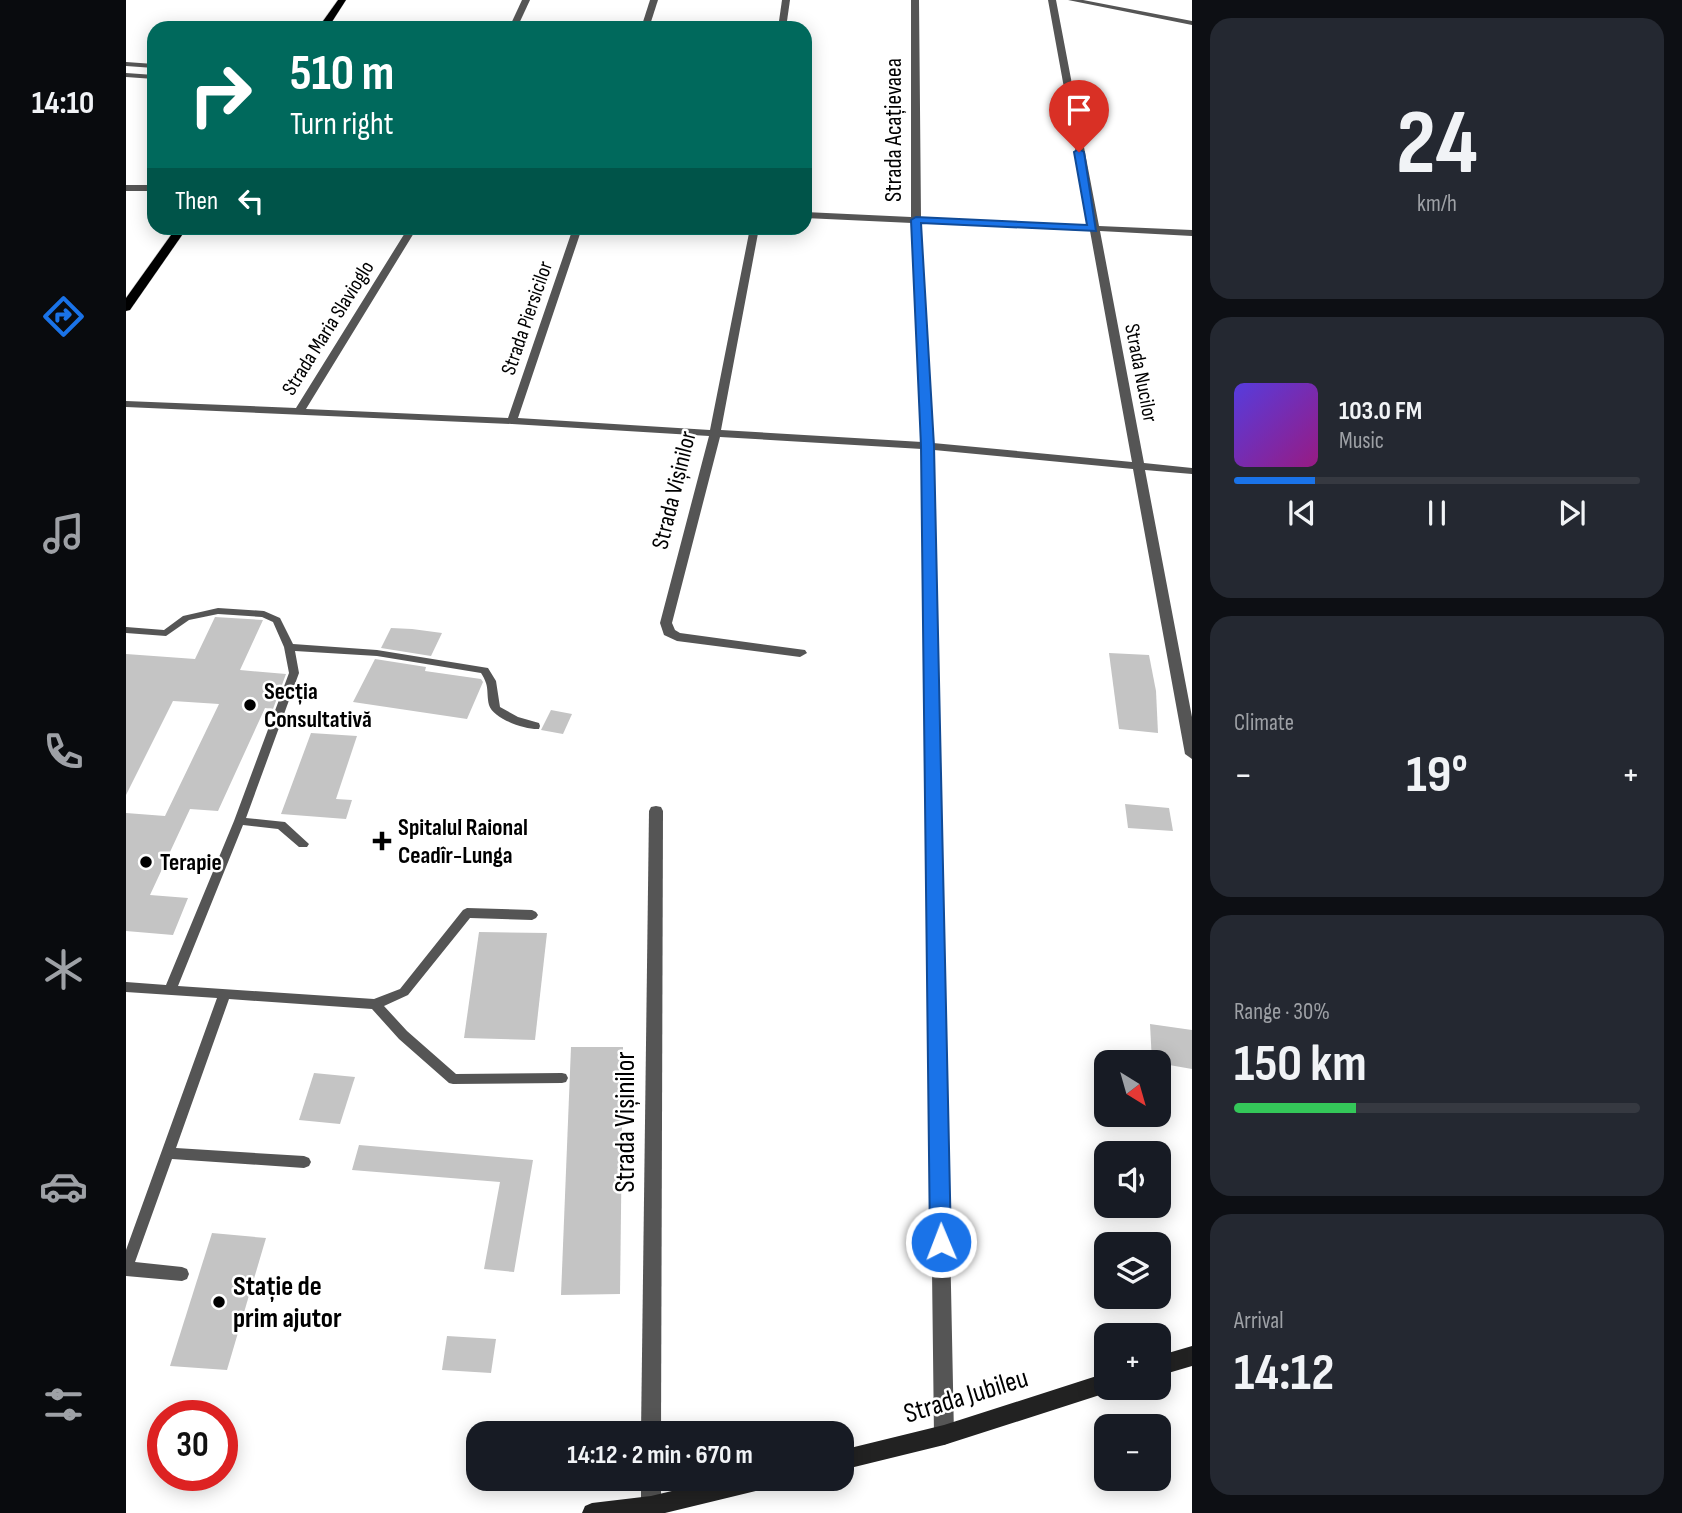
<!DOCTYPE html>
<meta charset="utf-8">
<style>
:root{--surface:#171b24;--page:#242831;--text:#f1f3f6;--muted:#9ea1a6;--line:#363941;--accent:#1a73e8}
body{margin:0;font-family:"Sofia Sans Condensed",sans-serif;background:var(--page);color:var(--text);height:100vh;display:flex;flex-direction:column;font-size:26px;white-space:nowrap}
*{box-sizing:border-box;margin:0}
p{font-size:23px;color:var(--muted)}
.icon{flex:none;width:38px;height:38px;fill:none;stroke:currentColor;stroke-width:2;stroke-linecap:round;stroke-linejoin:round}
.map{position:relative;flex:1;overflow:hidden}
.side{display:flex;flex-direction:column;gap:18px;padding:18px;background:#0d0f14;width:490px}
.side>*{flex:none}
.top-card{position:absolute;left:21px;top:21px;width:665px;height:214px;border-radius:21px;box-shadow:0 4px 18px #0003;background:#00695c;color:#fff;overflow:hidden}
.needle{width:46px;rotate:143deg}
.controls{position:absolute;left:968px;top:1050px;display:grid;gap:14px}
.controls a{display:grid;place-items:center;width:77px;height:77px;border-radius:14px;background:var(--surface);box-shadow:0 4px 18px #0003;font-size:35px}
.speed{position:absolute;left:21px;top:1400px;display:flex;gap:14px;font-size:35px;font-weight:700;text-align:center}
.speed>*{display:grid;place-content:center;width:91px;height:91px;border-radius:50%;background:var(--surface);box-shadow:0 4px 18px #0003;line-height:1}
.speed .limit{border:10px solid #d22;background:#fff;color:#111}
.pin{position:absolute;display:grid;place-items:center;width:60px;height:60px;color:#fff;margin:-72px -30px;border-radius:50% 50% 50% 0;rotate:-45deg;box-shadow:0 0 7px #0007}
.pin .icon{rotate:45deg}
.me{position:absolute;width:77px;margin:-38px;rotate:359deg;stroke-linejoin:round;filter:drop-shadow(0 0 5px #0008)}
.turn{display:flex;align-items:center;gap:24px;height:147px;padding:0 28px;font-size:32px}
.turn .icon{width:91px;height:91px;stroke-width:2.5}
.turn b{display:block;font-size:49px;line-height:60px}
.then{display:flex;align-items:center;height:66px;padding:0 28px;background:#0003;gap:14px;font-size:26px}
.big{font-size:52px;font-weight:700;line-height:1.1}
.side .card{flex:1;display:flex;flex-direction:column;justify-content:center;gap:10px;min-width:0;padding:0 24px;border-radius:21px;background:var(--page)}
.side .dial{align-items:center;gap:0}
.dial b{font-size:91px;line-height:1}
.song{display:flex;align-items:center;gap:21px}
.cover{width:84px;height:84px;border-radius:10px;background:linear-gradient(135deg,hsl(250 70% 55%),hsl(310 70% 35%))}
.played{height:7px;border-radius:4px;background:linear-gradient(90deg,var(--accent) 20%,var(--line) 20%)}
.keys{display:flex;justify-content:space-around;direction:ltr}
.heat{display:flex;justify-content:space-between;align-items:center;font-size:38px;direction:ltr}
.charge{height:10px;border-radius:5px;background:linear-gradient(90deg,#34c759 30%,var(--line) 0)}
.trip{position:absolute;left:340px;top:1421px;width:388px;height:70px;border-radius:21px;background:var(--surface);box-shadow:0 4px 18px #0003;font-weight:700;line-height:70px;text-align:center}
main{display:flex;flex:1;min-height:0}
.dock{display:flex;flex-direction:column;width:126px;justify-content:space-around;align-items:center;background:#090b0e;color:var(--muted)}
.dock .icon{width:49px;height:49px}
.dock .selected{color:var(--accent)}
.dock b{font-size:32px;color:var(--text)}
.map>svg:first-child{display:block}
.building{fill:#c4c4c4}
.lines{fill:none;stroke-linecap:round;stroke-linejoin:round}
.primary-casing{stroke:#dbdbdb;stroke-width:1}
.service{fill:#555;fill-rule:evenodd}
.minor{fill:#555;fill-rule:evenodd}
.secondary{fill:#222;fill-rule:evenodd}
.primary{fill:#000;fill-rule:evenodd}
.route{fill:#1a73e8;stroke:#114b97;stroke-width:2}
.poi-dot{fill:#000;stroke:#fff;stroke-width:2.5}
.labels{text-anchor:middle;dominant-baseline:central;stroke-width:5;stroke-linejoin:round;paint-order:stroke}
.far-street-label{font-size:21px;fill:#000;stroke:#fff}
.street-label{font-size:24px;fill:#000;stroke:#fff}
.poi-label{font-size:24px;font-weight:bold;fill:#000;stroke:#fff;text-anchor:start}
.near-street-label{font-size:28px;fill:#000;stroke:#fff}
.near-poi-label{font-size:28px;font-weight:bold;fill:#000;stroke:#fff;text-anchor:start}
</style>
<main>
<nav class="dock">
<b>14:10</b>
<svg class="icon selected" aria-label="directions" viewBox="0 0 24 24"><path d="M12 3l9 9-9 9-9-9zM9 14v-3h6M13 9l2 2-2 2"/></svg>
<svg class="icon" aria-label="music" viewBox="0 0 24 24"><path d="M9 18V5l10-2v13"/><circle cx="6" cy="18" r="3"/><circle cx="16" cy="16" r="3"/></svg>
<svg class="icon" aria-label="phone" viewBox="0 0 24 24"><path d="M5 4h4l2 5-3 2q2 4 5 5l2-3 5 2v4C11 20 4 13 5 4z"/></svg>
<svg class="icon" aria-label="climate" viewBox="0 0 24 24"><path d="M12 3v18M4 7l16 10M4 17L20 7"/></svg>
<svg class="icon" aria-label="car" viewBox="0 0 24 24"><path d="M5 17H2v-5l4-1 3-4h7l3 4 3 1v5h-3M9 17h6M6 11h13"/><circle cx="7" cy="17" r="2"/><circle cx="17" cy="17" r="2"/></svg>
<svg class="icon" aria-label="filters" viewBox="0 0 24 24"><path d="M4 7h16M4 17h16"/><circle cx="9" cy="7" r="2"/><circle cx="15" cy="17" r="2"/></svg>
</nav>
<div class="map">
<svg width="1066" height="1513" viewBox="0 0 1066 1513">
<rect width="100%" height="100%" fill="#fff"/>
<g class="building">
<polygon points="89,617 137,620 114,670 160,674 147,709 139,708 92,811 64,809 24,895 62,898 47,935 0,931 0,813 39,816 93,704 47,701 0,795 0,654 69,659"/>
<polygon points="265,628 286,629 316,633 305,656 255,648"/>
<polygon points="983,653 1023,655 1030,691 1032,733 993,729"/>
<polygon points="249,659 300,667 299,671 355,679 357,682 341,719 227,702"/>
<polygon points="425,710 446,714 437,734 415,730"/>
<polygon points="185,733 231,736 210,799 226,800 220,819 155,814"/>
<polygon points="999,804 1043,808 1047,831 1002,828"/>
<polygon points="353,932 421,933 409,1040 338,1038"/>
<polygon points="1024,1024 1066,1030 1066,1069 1026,1062"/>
<polygon points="445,1047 497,1047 494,1294 435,1295"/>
<polygon points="188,1073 229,1077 214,1124 173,1120"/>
<polygon points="233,1145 407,1160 388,1272 358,1269 374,1182 226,1170"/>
<polygon points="86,1233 140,1238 101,1370 44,1366"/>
<polygon points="321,1336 370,1339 365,1373 316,1370"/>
</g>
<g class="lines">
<defs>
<g id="primary">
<polygon points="212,0 220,0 202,28 192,28"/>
<polygon points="50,228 61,228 4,310 0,311 0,298"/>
</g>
</defs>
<use href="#primary" class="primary-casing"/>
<g class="service">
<polygon points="0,73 28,75 28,79 0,77"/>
<path d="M92,608L138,611L154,618L167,644L251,650L362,668L370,681L374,707L392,717L413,723L414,726L413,729C400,730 367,719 363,705C360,691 364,687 355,673L251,656L169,651L173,673L120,818L159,822L183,844L181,847H173L152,829L117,825L52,986L248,999L274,989L337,910L341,908L406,910L410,912L412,915L410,918L406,920L344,918L282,995L258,1006L281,1031L330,1074L436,1073L440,1074L442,1078L440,1082L436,1083L327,1084L323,1083L273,1039L246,1009L103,999L50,1148L178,1156L183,1158L185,1162L183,1166L178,1168L46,1159L9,1262L56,1267L61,1269L63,1274L61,1279L56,1281L0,1276V1250L91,998L0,992V982L40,985L108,821L163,673L158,647L147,622L136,617L92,614L63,620L40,636L0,633V627L38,630L57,616Z"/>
</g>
<g class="minor">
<polygon points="396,0 404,0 391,28 383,28"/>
<polygon points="524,0 532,0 523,28 515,28"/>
<polygon points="656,0 664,0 660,28 652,28"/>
<path d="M785,0H793L795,218L963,225L922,0H930L973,226L1066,230V236L974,231L1018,463L1066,468V474L1019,470L1066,717V759L1059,754L1007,469L808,450L828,1435L825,1442L818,1445L811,1442L808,1435L796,449L594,437L546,623L549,630L554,633L679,650L681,653L674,657L551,641L538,635L534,623L583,436L386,424L0,407V401L170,408L282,228H291L180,409L382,418L447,228H456L392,418L584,430L624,228H633L595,430L796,442L786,223L679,218V212L785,217ZM795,223L964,231L1006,462L807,443Z"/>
<polygon points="942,0 957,0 1066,21 1066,25"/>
<polygon points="0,62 28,64 28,68 0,66"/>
<rect x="0" y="185" width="28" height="6"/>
<polygon points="530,806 535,807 537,811 535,1433 515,1433 523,811 525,807"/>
<polygon points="515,1479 535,1479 535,1506 533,1513 517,1513 515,1506"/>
</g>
<g class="secondary">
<polygon points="1066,1346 1066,1366 1032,1376 1032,1356"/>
<polygon points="980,1373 980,1388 988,1388 980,1393 818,1445 716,1470 716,1450 818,1425"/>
<polygon points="596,1479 648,1479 645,1486 638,1489 539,1513 456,1513 459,1506 466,1503 525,1496"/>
</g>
<use href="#primary" class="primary"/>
</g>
<polygon class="route" points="953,149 958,152 970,231 795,223 808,446 825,1242 822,1249 815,1252 807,1249 804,1242 795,446 785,220 790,217 961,225 948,152"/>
<g class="poi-dot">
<circle cx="124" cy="705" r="7"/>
<path d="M252.5 830.5h7v7h7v7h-7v7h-7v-7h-7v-7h7z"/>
<circle cx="20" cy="862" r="7"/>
<circle cx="93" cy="1302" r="7"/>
</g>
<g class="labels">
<g class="far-street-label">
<text transform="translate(401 318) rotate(-71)">Strada Piersicilor</text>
<text transform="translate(202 328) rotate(-58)">Strada Maria Slavioglo</text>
<text transform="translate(1015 373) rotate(79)">Strada Nucilor</text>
</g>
<g class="street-label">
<text transform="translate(767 130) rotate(-90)">Strada Acațievaea</text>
<text transform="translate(548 490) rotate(-76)">Strada Vișinilor</text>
</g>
<g class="poi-label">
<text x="138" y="691">Secția<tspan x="138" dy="28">Consultativă</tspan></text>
<text x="272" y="827">Spitalul Raional<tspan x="272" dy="28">Ceadîr-Lunga</tspan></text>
<text x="34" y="862">Terapie</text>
</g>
<g class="near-street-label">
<text transform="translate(499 1122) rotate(-90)">Strada Vișinilor</text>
<text transform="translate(840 1396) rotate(-17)">Strada Jubileu</text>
</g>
<g class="near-poi-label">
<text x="107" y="1286">Stație de<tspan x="107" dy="32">prim ajutor</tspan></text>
</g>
</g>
</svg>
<div class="controls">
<a><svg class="needle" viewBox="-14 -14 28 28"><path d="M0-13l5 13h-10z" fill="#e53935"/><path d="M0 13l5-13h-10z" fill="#9ea1a6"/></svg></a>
<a><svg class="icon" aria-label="sound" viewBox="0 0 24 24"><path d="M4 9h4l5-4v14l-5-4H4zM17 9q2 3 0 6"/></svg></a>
<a><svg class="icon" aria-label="layers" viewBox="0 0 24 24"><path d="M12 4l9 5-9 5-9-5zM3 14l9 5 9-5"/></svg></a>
<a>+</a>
<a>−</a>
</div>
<div class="speed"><div class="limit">30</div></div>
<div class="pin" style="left:953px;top:152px;background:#d93025"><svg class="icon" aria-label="arrive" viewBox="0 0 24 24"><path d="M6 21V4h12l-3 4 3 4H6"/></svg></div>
<svg class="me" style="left:815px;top:1242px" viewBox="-20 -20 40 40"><circle r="17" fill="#1a73e8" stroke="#fff" stroke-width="3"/><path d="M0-11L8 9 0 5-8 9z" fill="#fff"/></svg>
<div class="trip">14:12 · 2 min · 670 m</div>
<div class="top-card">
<div class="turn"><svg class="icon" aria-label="right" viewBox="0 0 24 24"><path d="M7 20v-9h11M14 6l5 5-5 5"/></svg><div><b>510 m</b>Turn right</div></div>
<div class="then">Then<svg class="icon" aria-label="left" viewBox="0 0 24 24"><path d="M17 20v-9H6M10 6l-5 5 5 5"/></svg></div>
</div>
</div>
<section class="side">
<div class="card dial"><b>24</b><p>km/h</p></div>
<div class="card">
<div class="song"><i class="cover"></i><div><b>103.0 FM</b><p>Music</p></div></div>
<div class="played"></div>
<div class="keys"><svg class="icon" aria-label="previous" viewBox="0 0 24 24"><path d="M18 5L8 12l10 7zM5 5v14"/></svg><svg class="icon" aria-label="pause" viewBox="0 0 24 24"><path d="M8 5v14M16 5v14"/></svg><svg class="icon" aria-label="next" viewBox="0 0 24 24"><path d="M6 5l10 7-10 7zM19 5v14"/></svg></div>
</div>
<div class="card"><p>Climate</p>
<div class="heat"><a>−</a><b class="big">19°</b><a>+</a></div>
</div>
<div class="card"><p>Range · 30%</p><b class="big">150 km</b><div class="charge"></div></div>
<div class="card"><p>Arrival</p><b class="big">14:12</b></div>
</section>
</main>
